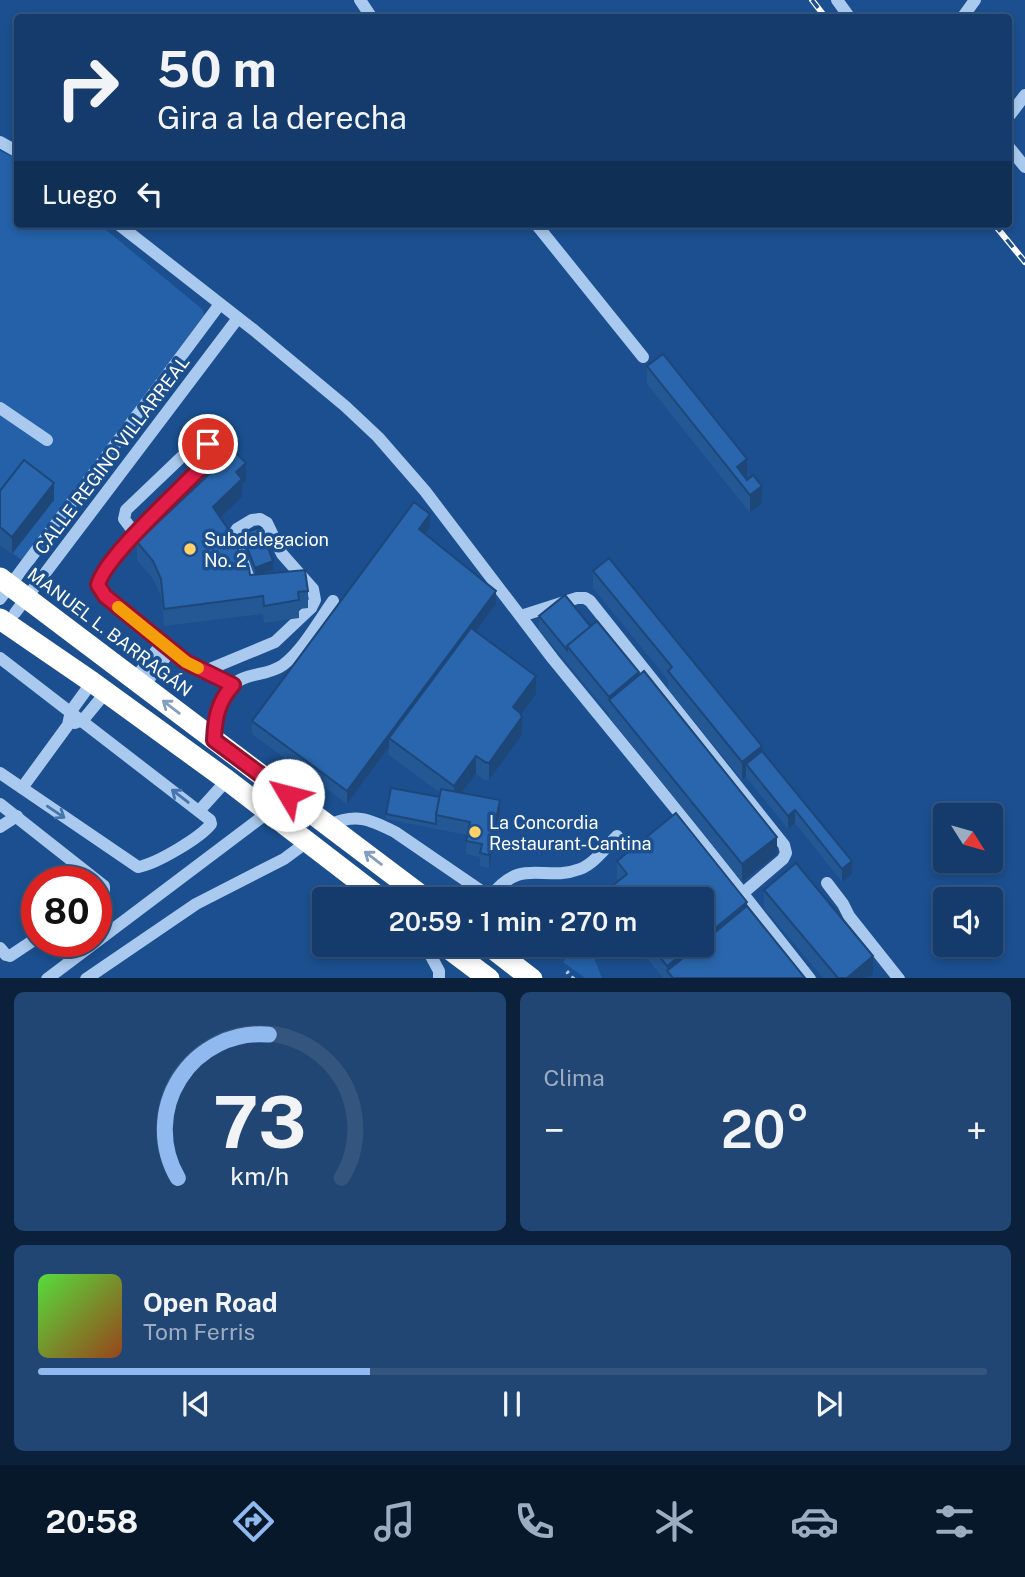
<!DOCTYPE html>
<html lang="es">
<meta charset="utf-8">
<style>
:root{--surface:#143b6b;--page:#214673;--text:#f1f3f6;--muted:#9dadc1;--line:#33557e;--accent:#90b9f0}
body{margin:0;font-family:"Public Sans",sans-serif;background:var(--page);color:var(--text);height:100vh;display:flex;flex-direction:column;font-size:26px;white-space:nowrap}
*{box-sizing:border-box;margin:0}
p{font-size:23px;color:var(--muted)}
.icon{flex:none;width:38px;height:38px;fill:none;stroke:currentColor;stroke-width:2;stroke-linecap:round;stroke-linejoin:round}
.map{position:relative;height:978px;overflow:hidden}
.sheet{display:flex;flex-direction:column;gap:14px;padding:14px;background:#0b203b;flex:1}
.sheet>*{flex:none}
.guide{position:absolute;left:14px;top:14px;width:998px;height:214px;border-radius:7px;box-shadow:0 4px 10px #0003,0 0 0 2px var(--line);background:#143b6b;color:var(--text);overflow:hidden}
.needle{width:46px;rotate:127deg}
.buttons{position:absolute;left:933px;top:803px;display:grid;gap:14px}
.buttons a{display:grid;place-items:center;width:70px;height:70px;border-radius:7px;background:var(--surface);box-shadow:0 4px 10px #0003,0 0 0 2px var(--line);font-size:35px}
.speed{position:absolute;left:21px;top:866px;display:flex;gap:14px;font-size:35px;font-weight:700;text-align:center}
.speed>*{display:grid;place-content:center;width:91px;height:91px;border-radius:50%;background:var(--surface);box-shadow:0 4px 10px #0003,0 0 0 2px var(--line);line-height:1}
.speed .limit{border:10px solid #d22;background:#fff;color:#111}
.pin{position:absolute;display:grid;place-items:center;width:60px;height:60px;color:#fff;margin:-30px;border:4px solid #fff;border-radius:50%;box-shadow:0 2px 7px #0007}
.me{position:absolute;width:77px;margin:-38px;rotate:307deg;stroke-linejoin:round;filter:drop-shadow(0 0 5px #0008)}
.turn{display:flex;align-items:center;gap:24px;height:147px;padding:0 28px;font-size:32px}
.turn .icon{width:91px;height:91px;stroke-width:2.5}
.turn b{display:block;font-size:49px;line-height:60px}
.then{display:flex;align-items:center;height:66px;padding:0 28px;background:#0003;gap:14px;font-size:26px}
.big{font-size:52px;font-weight:600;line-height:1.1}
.sheet .card{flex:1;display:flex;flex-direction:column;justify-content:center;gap:10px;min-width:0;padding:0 24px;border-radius:10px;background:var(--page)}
.sheet .dial{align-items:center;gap:0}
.dial svg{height:182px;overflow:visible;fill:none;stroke:var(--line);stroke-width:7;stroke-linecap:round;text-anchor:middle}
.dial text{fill:var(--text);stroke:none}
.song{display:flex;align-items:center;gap:21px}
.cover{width:84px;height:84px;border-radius:10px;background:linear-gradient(135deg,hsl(110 70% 55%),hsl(20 70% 35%))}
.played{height:7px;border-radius:4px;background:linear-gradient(90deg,var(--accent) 35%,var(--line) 35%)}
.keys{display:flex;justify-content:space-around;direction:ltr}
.heat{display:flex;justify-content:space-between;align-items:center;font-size:38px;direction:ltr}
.sheet .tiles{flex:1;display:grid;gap:14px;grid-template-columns:1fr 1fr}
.card:last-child{grid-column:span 2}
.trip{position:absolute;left:312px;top:887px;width:402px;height:70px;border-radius:7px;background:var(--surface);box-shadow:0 4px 10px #0003,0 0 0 2px var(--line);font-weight:600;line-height:70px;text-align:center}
.tabs{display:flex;height:112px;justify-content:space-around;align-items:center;background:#08182b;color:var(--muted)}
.tabs .icon{width:49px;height:49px}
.tabs .selected{color:var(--accent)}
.tabs b{font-size:32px;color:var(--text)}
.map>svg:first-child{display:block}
.green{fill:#2461a8}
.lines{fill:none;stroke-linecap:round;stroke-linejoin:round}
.path{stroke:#a9c9ee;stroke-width:2.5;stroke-dasharray:3.5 5;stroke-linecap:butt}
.minor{stroke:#a9c9ee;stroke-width:12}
.highway{stroke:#fff;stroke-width:21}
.rail-casing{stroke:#fff;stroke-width:6}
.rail{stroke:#1b4f8f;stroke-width:3.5;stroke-dasharray:10;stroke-linecap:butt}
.wall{fill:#245895}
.shaded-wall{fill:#1d4779}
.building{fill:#2a66ad;stroke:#1d4779;stroke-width:2}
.oneway{stroke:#829ec1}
.oneway2{stroke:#4674ac}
.route-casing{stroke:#92132f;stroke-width:18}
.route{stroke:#e11d48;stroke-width:12}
.slow{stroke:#f59e0b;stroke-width:12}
.poi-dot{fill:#ffd166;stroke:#1b4f8f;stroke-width:2.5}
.labels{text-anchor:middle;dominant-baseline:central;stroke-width:7;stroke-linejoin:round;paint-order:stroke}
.street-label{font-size:18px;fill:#fff;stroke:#1b4f8f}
.poi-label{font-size:18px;fill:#fff;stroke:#1b4f8f;text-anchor:start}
</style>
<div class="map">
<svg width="1025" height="979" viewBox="0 0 1025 979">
<rect width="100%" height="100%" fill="#1b4f8f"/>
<g class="green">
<polygon points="0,151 17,159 18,224 99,224 202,309 204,315 23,561 0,544"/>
<polygon points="577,945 597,945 595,960 602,978 585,978 563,962"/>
</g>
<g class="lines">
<polyline class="path" points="569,971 567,973 575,979"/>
<g class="minor">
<polyline points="360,0 372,18"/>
<polyline points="837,0 850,18"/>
<polyline points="962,18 975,0"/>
<polyline points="1010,115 1025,95"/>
<polyline points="0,142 18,152"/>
<polyline points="1008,146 1025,167"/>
<polyline points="118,224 255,331 345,406 378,437 425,491 553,659 689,825 810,979"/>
<polyline points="536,224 643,357"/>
<polyline points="0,408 47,440"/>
<path d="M136,535L124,519L126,510L193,446L201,441L208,444L211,451L208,460C185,486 104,557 98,585L105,596L186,662L233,685"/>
<polyline points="0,599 220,304"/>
<polyline points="15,613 238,318"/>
<polyline points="521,616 577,598 585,598 590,601 784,845 786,853 783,859 742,894"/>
<path d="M0,658L210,820L211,824C200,838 156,864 138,867L0,773"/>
<polyline points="205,671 275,642 311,608 315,600 313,589 282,554 267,523 260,519 252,520 237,529 233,535 250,577 254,580"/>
<polyline points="134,680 162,643"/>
<polyline points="143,687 171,650"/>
<polyline points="75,723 83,720 106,692"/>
<path d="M214,740C215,716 220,685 247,677C259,673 272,673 283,665C303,650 318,622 333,601"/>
<polyline points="22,788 68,725 71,711 92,682"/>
<polyline points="0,804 104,886 104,894 96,899"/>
<polyline points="199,811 227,780"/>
<path d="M329,825C356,813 369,819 395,832L490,897L489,900"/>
<polyline points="0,827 17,816"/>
<polyline points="827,883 843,904 849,916 899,979"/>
<path d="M493,900L490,897C523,855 543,883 580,869C594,864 606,847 617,836"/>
<polyline points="425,945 439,971 439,979"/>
<polyline points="0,948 6,955 10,956 37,938"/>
<polyline points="47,979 270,811"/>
<polyline points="86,979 196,904 284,859 307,842"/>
</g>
<g class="highway">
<polyline points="0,578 427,900"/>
<polyline points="0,619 92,682 227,780 383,900"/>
<polyline points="444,945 489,979"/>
<polyline points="488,945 532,979"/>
</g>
<defs>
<g id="rail">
<polyline points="812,0 826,18"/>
<polyline points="994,224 1025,262"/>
</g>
</defs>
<use href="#rail" class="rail-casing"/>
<use href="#rail" class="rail"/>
</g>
<g class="wall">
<polygon points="647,366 747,477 745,478 762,503 750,513 647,384"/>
<polygon points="246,481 242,484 242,497 220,517 244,569 250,575 254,575 242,542 242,534 273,570 262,574 308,591 308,608 299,609 299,618 264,623 263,614 164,626 161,596 153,579 137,560 137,542"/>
<polygon points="0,491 54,500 12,554 0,545"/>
<polygon points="430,527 425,534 496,604 476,631 536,694 521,714 522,735 489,780 485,780 476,774 462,793 500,814 489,868 480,866 480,857 466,854 467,835 386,819 386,814 440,797 440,793 389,755 389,747 347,804 252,734 252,721"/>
<polygon points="593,571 762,751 852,874 842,882 795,823 788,829 746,777 742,780 668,689 668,680 593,588"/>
<polygon points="539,616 591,627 639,676 777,854 742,882 609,717 609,714 539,629"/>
<polygon points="617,861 747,906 805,978 663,978 636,945 702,945 702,900 606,900 606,891 619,881 617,879"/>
<polygon points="764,890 873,974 867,978 823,978 764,908"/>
</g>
<g class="shaded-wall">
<polygon points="747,459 747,477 740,483 737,467"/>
<polygon points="246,463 246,481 242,484 242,497 213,524 213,507 236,472"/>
<polygon points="54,483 54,500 12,554 12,537"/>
<polygon points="762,486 762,503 750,513 750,495"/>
<polygon points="430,514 430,527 419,542 419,529"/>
<polygon points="273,561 273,570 255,576 255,568"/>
<polygon points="496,591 496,604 394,741 389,738 389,747 347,804 347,791"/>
<polygon points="639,672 639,690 609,700 609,714 609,697"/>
<polygon points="536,676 536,694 513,725 513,707"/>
<polygon points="522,717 522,735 489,780 489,763"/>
<polygon points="762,746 762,764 746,764 746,777 742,780 742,762"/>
<polygon points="476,756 476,774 454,803 454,786"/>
<polygon points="500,800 500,814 489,868 489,855"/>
<polygon points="795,810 795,823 788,829 788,816"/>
<polygon points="777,837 777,854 742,882 742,864"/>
<polygon points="852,861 852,874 842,882 842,869"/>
<polygon points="747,902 747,919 667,971 667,978 667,966 694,945 702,945 702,939"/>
<polygon points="873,956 873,974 867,978 847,978"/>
</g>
<g class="building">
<polygon points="663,354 747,459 737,467 747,480 753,475 762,486 750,495 647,366"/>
<polygon points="234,451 246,463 236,472 242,479 213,507 235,539 244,569 249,568 250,575 305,570 308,591 298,592 299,600 264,606 263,596 164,609 161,579 153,561 137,542"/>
<polygon points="24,460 54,483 12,537 0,527 0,491"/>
<polygon points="414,502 430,514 419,529 496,591 347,791 252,721"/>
<polygon points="260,527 273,561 255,568 242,534"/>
<polygon points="609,558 762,746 742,762 668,671 672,667 593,571"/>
<polygon points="565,595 591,627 567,646 567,650 539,616"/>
<polygon points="597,621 639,672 609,697 567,646"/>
<polygon points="471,628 536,676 513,707 520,713 522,717 489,763 485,762 476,756 454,786 389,738"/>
<polygon points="644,671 777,837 742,864 609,700"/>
<polygon points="762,751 852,861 842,869 795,810 788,816 746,764"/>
<polygon points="391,788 440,797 436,815 436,824 386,814"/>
<polygon points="441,789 500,800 489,855 480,853 482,844 466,841 470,822 436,815"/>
<polygon points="676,813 747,902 702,939 702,900 613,900 606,891 627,874 617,861"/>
<polygon points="796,863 873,956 847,978 838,978 764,890"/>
<polygon points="747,906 805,978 673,978 667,971 699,945 702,945 702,943"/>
<polygon points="650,945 694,945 667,966"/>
</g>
<defs><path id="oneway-shaft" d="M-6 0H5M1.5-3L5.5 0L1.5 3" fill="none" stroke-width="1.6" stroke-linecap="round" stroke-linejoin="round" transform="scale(1.75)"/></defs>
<g class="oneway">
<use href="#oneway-shaft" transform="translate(171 707) rotate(-143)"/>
<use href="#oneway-shaft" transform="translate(373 858) rotate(-143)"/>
</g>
<g class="oneway2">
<use href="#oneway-shaft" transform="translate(180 796) rotate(-142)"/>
<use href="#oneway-shaft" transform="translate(56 812) rotate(34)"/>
</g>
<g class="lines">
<defs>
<path id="route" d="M208,444L211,451L208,460C185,486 104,557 98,585L105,596L186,662L233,685C218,702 215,717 214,740L288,795"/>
</defs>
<use href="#route" class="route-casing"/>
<use href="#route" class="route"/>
<polyline class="slow" points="118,607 186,662 198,668"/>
</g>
<g class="poi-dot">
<circle cx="190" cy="549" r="7"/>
<circle cx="475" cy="832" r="7"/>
</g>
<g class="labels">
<g class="street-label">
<text transform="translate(112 455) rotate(-53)">CALLE REGINO VILLARREAL</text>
<text transform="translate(110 632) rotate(37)">MANUEL L. BARRAGÁN</text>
</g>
<g class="poi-label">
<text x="204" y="539">Subdelegacion<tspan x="204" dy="21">No. 2</tspan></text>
<text x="489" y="822">La Concordia<tspan x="489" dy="21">Restaurant-Cantina</tspan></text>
</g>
</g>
</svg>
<div class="buttons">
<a><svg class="needle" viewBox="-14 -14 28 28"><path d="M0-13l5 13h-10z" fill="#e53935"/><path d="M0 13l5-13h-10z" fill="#9dadc1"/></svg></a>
<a><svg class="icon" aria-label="sound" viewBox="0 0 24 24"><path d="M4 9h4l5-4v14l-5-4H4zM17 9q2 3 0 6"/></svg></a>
</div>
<div class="speed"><div class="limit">80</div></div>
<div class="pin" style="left:208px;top:444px;background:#d93025"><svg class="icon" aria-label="arrive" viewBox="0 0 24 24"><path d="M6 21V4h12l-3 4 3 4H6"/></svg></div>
<svg class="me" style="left:288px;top:795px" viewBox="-20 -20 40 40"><circle r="19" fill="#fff"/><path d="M0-13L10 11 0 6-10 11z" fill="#e11d48"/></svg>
<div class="trip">20:59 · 1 min · 270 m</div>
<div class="guide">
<div class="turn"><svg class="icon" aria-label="right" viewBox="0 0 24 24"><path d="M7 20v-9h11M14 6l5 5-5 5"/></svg><div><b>50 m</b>Gira a la derecha</div></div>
<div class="then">Luego<svg class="icon" aria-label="left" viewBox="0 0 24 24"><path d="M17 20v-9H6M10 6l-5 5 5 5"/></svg></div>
</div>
</div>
<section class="sheet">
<div class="tiles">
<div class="card dial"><svg viewBox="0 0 100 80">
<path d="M14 69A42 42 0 1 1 86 69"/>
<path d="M14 69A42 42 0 0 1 54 6" stroke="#90b9f0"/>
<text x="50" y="56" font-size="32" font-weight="700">73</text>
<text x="50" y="72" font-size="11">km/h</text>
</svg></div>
<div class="card"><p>Clima</p>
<div class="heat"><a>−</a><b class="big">20°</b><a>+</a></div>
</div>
<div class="card">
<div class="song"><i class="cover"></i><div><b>Open Road</b><p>Tom Ferris</p></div></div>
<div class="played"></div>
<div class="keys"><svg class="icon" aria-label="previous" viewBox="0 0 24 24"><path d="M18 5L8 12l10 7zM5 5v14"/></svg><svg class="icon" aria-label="pause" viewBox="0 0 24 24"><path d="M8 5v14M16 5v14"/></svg><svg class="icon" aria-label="next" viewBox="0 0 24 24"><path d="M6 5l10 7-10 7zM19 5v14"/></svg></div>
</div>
</div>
</section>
<nav class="tabs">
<b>20:58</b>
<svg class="icon selected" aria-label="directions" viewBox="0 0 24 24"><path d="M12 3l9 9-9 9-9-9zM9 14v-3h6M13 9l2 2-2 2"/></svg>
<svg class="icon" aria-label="music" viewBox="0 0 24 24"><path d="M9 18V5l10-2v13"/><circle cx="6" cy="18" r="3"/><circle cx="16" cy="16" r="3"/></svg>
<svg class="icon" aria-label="phone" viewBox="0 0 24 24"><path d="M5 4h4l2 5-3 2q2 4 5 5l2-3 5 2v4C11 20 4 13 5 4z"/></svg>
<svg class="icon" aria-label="climate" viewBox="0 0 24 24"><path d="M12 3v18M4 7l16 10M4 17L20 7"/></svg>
<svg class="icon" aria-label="car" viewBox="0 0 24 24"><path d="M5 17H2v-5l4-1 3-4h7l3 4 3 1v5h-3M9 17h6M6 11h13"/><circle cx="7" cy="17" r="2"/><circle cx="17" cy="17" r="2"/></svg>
<svg class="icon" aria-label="filters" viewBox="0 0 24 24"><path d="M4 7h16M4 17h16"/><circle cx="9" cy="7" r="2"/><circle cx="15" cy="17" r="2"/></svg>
</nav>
